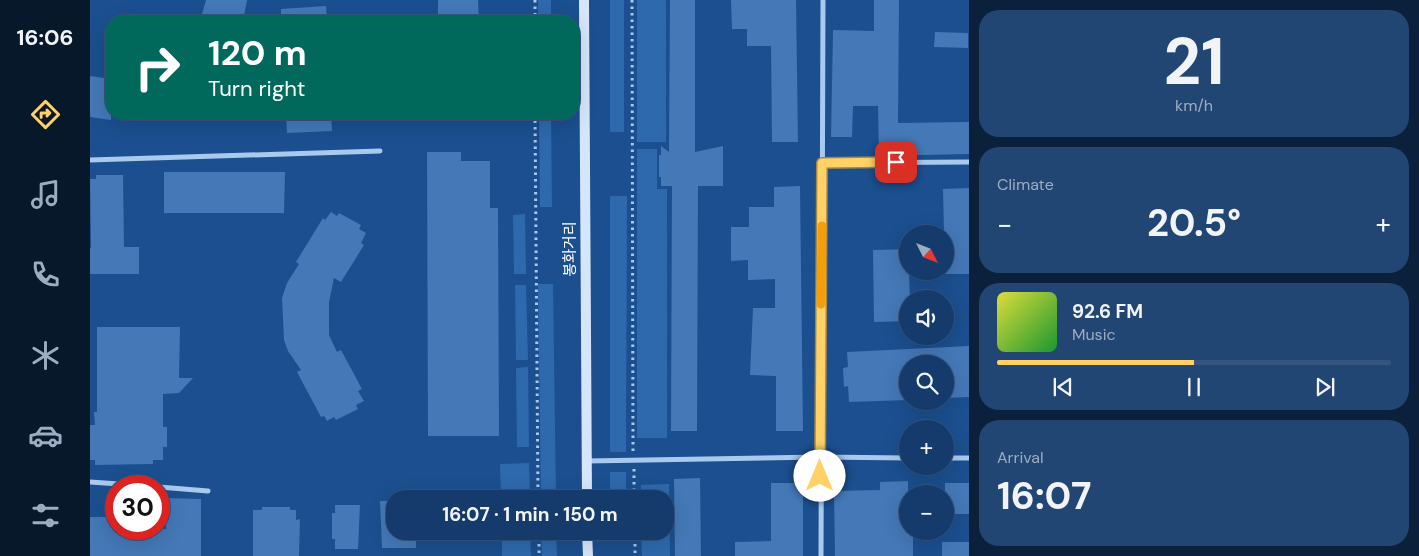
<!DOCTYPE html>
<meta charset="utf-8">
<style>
:root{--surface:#143b6b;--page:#214673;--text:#f1f3f6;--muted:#9dadc1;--line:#33557e;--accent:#ffd166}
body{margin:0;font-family:"DM Sans","Noto Sans KR",sans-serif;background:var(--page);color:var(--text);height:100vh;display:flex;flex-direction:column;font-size:19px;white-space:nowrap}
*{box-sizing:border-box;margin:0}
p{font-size:16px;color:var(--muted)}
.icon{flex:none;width:28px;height:28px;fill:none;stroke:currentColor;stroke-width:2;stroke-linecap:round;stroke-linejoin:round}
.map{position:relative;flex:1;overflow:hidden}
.sheet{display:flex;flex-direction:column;gap:10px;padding:10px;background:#0b203b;width:450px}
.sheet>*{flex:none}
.hud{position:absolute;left:15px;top:15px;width:475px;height:105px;border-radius:20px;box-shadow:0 5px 20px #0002,0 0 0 1px var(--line);background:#00695c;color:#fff;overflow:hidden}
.needle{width:32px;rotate:132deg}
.tools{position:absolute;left:809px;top:225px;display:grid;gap:10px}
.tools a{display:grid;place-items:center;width:55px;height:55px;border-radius:50%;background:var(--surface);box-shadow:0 5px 20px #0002,0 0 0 1px var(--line);font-size:25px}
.speed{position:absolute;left:15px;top:475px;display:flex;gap:10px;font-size:25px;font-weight:700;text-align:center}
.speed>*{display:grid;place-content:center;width:65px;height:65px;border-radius:50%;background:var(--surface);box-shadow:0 5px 20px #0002,0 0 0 1px var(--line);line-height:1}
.speed .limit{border:8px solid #d22;background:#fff;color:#111}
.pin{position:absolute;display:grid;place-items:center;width:42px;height:42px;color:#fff;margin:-21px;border-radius:10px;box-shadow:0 2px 8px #0006}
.me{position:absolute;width:55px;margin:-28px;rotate:0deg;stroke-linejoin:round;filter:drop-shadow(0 0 4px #0008)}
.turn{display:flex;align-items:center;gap:18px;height:105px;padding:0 20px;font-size:22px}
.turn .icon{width:65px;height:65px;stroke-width:2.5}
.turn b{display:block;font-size:35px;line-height:42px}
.big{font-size:38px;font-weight:700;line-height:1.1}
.sheet .tile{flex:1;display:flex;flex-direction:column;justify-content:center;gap:8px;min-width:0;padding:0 18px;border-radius:20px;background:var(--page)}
.sheet .dial{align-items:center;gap:0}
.dial b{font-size:65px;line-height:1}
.song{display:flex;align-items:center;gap:15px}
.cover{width:60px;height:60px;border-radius:8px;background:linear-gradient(135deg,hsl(60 70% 55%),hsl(130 70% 35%))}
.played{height:5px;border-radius:2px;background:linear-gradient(90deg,var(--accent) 50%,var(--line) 50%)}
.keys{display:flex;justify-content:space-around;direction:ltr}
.heat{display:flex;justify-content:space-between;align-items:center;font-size:28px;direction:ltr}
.trip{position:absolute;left:296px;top:490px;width:288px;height:50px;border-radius:20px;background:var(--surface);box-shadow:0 5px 20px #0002,0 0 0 1px var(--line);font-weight:700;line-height:50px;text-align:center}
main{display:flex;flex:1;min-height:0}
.dock{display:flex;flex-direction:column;width:90px;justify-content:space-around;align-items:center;background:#08182b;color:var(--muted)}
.dock .icon{width:35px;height:35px}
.dock .current{color:var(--accent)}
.dock b{font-size:22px;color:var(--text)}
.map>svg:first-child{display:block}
.green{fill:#2e69ad}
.building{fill:#4478b7}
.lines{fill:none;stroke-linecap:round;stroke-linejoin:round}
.path{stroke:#a9c9ee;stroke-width:3;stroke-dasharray:2.5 4;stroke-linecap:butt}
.street{stroke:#a9c9ee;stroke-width:5}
.secondary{stroke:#d6e6fa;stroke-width:10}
.route-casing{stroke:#a68842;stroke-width:12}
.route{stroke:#ffd166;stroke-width:9}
.slow{stroke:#f59e0b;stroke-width:9}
.labels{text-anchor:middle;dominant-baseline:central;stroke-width:5;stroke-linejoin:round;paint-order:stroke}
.street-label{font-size:15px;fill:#fff;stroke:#1b4f8f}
</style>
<main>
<nav class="dock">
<b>16:06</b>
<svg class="icon current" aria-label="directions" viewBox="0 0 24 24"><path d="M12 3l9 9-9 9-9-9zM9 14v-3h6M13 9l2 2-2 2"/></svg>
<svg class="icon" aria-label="music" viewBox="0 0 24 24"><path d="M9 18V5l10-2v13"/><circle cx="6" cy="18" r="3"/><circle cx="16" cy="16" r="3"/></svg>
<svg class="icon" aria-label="phone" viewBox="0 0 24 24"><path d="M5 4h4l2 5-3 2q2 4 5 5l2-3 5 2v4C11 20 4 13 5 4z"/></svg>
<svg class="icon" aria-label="climate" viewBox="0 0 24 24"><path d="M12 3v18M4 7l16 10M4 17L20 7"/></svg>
<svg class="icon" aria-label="car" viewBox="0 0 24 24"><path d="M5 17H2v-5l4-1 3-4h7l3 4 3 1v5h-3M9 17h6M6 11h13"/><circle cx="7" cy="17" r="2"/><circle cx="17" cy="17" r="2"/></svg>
<svg class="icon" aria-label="filters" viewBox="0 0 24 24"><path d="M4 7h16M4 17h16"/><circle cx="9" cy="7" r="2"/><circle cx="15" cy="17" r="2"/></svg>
</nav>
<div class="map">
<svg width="879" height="556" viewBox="0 0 879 556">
<rect width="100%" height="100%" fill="#1b4f8f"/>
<g class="green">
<rect x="448" y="0" width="13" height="21"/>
<rect x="520" y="0" width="14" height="132"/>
<rect x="547" y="0" width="29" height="142"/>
<polygon points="449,114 461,114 462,207 450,207"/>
<polygon points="547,149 567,149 567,189 577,189 577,438 547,438"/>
<polygon points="520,196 537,196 536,452 520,452"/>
<polygon points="435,214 436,274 424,274 423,215"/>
<polygon points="448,284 463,284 466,499 451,499"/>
<polygon points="425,285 436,285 438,360 426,360"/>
<polygon points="438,367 439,447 427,447 426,368"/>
<polygon points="439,463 440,499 411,499 410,464"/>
<rect x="520" y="472" width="16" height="27"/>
<polygon points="579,484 580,556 552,556 551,531 575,531 575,499 551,499 551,485"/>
<polygon points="412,531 440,531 441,556 412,556"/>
<polygon points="451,531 466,531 467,556 452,556"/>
<rect x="520" y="531" width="16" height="8"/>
</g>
<g class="building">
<polygon points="116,0 157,0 153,21 110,21"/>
<polygon points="348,0 388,0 389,21 348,21"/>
<polygon points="580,0 605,0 605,152 633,146 633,186 608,186 607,431 581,431 582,186 571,186 571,177 569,177 569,155 571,155 571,146 579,152"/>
<polygon points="641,0 706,0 708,142 682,142 681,46 657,46 657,29 642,29"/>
<polygon points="784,0 809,0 808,123 879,122 879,154 789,156 788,106 763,106 762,137 741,137 743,30 784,31"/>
<polygon points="236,6 237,21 191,21 191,9"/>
<polygon points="845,32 878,33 878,48 844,47"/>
<polygon points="0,76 21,79 21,120 0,117"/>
<polygon points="196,114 241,114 242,131 197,133"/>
<polygon points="337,152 371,152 371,161 400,161 400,208 408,208 409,436 338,436"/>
<polygon points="74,172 195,172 194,213 74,213"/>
<polygon points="6,175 33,175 34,247 49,247 49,274 0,274 0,248 1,248 0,179 6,179"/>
<polygon points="710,186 713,431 686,431 686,376 660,375 663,308 685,308 685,279 658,280 658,260 641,261 641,227 659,227 659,207 684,207 684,187"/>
<polygon points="879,188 879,274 855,274 853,189"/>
<polygon points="241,212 247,216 249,213 271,225 269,229 276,233 271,243 274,245 251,282 244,278 239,302 239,335 247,352 251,350 272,389 268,391 274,401 266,405 268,409 246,420 244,417 237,421 234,416 231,417 207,372 211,370 198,351 194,340 192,298 197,283 209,264 206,262 233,218 235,220"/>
<polygon points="818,249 820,299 818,299 818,321 784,322 783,250"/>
<polygon points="7,327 90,327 89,378 103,378 89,393 73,394 73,427 77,427 77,447 73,447 73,460 63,460 63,464 5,465 5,460 0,460 0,425 5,425 4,412 7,412"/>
<polygon points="879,346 879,397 855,398 855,364 818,364 818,400 759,402 758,386 754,387 753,368 758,367 757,352"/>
<polygon points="610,478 611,556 585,556 584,479"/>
<polygon points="818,481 818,531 823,531 823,556 745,556 744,491 790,490 790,482"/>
<polygon points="681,483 713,483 713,556 645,556 645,542 681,541"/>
<rect x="855" y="483" width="24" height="31"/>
<polygon points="76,498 111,499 111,556 0,556 0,517 23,517 23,529 76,529"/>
<polygon points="290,501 305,501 305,531 326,531 326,548 292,548"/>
<polygon points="245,505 270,505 268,549 245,549 245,539 242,539 242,513 245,513"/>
<polygon points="172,507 200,507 200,510 206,510 206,520 210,519 209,556 163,556 163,510 172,510"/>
<rect x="852" y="542" width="27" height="14"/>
</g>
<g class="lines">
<g class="path">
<polyline points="445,0 445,21"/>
<polyline points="542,0 543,451"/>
<polyline points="445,114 448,499"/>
<polyline points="544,469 544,499"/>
<polyline points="449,531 449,556"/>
<polyline points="545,531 545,556"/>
</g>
<g class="street">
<polyline points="0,160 290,151"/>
<polyline points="732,163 879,162"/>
<polyline points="855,458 879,458"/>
<polyline points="497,461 730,457 818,458"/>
<polyline points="0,482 59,486"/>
<polyline points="69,487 118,491"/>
<polyline points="731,556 733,0"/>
</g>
<g class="secondary">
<polyline points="494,0 497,499"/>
<polyline points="497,531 498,556"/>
</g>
</g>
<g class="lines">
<defs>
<polyline id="route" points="730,476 732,163 806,162"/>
</defs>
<use href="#route" class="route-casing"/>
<use href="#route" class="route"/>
<polyline class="slow" points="731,304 732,226"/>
</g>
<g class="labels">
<g class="street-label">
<text transform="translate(480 249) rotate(-90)">봉화거리</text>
</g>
</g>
</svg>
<div class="tools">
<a><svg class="needle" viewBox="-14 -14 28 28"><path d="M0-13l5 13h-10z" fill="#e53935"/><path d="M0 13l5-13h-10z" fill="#9dadc1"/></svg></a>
<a><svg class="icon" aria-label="sound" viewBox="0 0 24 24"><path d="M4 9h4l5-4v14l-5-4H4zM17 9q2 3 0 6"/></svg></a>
<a><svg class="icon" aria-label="search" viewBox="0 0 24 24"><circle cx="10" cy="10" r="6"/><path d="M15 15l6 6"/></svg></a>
<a>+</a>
<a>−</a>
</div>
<div class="speed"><div class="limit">30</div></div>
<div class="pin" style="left:806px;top:162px;background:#d93025"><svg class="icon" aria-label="arrive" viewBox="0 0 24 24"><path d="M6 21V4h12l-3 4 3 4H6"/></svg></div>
<svg class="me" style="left:730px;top:476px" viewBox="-20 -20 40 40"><circle r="19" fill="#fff"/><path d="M0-13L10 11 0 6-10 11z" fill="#ffd166"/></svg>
<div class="trip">16:07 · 1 min · 150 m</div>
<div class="hud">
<div class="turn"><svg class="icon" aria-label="right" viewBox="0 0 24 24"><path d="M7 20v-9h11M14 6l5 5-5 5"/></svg><div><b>120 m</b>Turn right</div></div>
</div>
</div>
<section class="sheet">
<div class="tile dial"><b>21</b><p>km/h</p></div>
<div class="tile"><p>Climate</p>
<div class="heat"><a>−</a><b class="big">20.5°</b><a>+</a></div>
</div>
<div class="tile">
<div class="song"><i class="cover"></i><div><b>92.6 FM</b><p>Music</p></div></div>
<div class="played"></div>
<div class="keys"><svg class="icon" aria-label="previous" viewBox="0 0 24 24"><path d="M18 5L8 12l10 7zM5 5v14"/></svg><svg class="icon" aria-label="pause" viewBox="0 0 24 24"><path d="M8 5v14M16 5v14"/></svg><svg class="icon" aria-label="next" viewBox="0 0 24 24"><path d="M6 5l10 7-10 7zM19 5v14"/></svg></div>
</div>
<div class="tile"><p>Arrival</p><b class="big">16:07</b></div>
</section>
</main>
